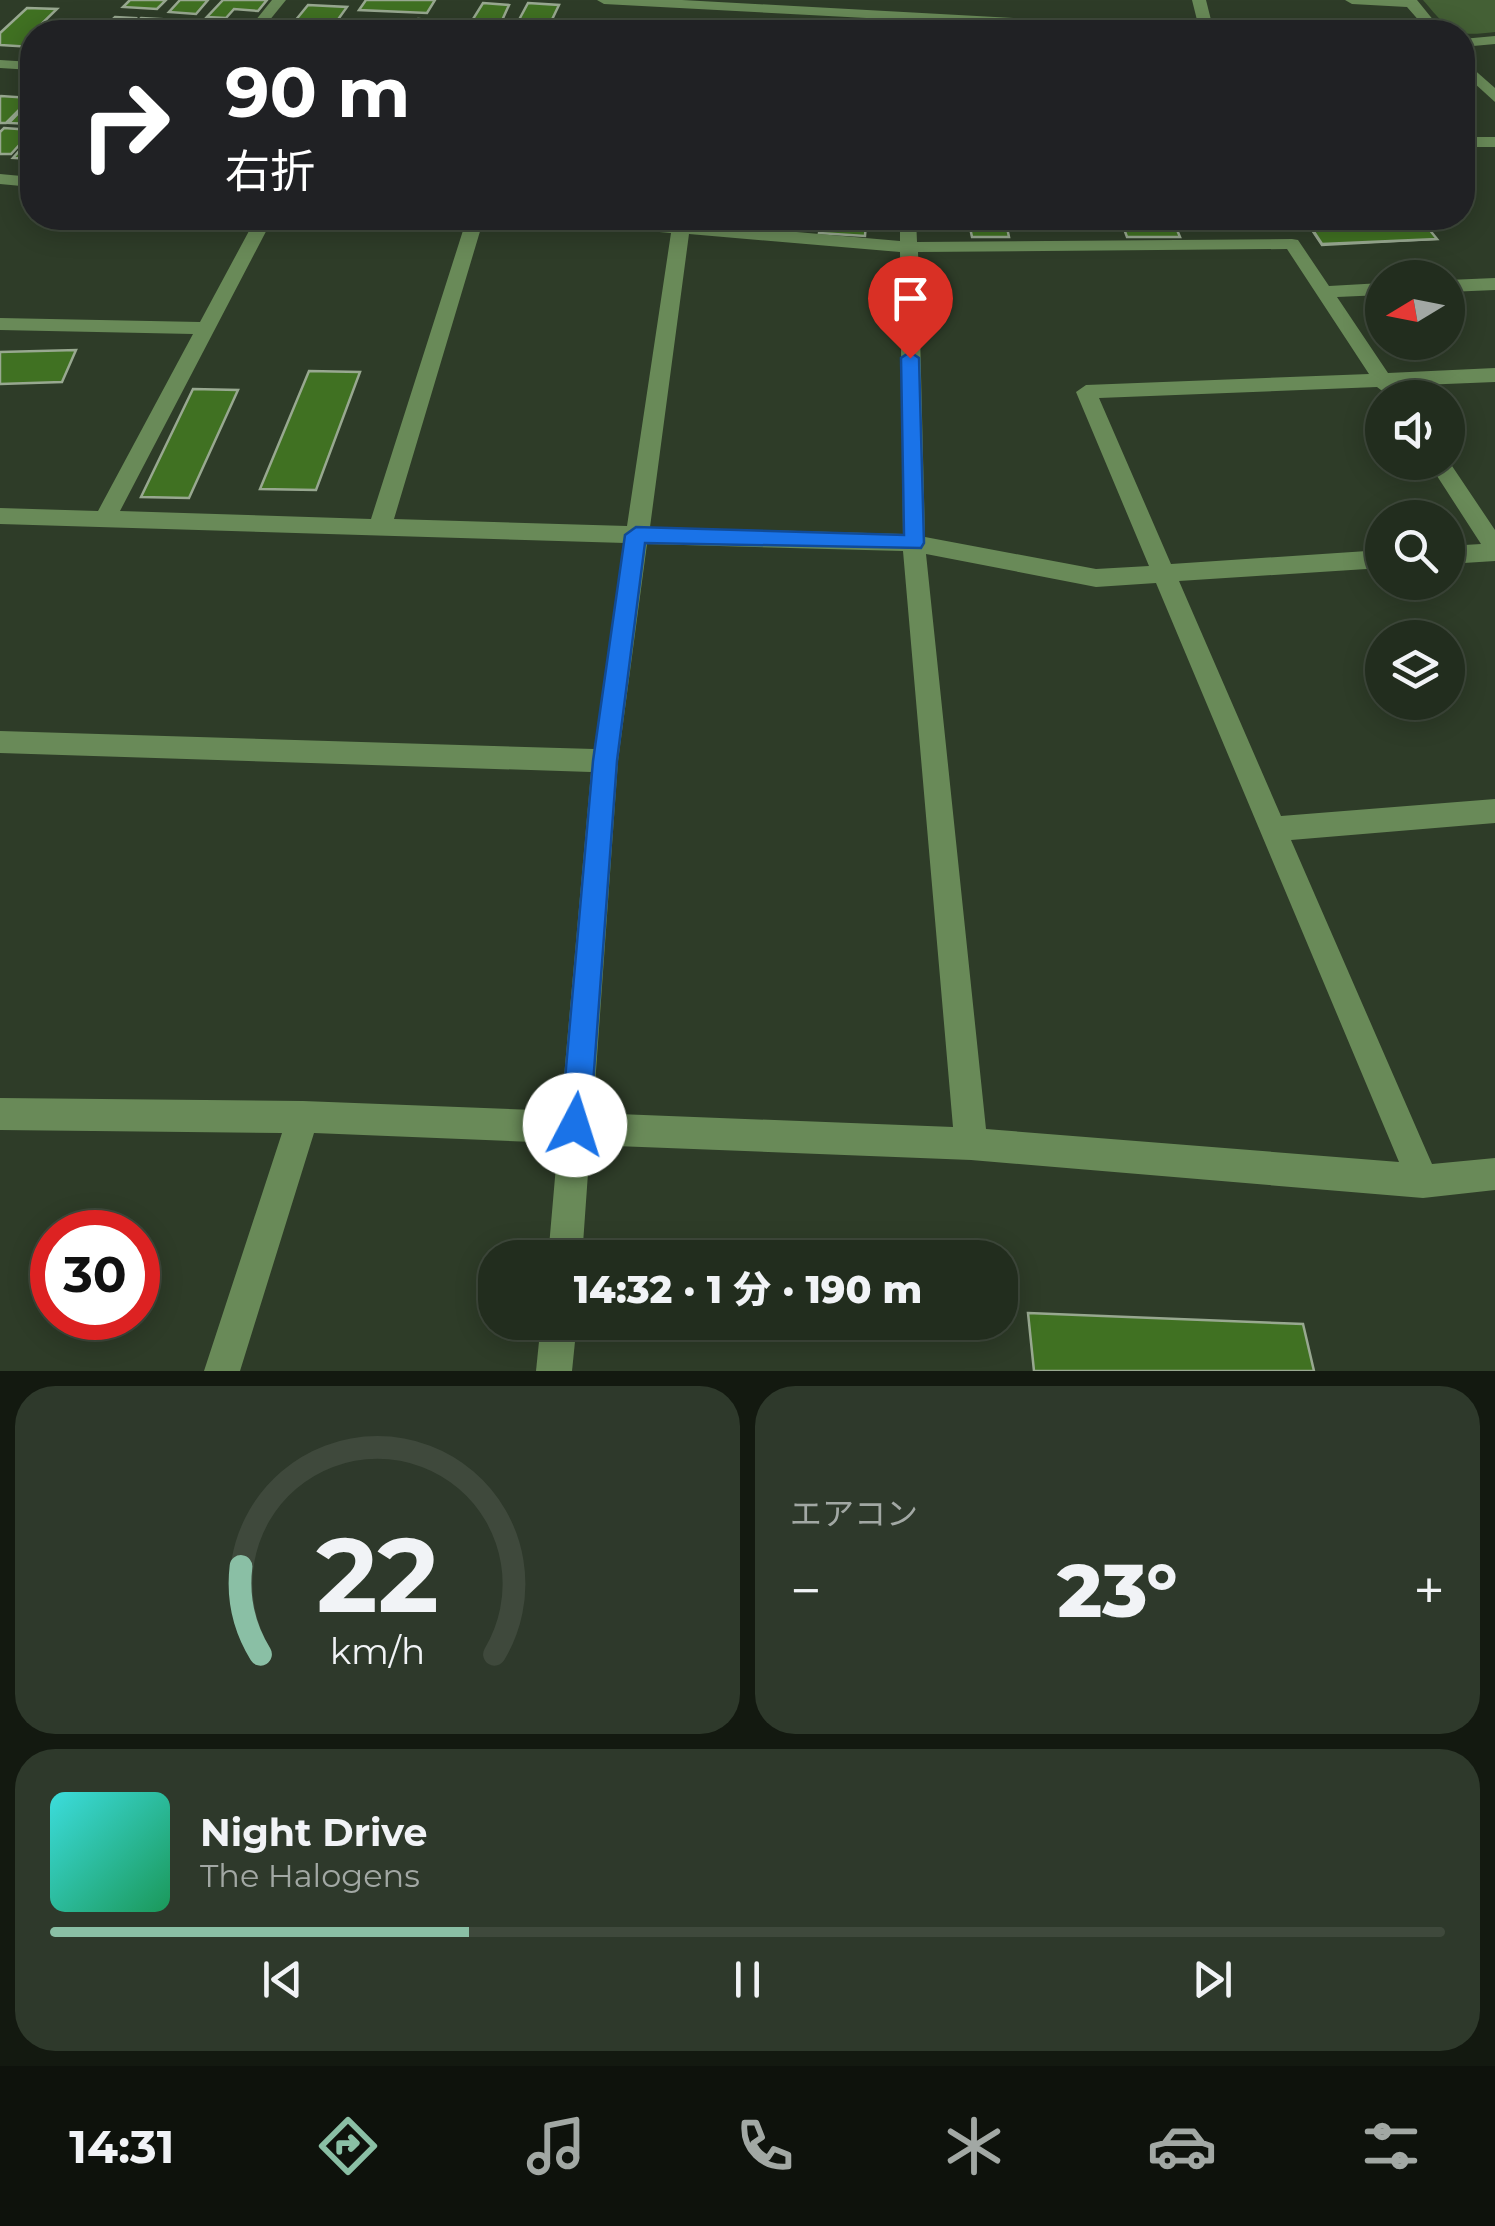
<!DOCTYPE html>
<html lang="ja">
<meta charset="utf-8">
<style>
:root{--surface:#222d1e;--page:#2e392b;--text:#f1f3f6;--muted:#a2a8a4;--line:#3f493c;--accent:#8abfa5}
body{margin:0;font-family:Montserrat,"Noto Sans JP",sans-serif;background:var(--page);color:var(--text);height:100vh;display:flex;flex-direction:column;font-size:38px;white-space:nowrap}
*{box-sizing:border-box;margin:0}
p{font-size:32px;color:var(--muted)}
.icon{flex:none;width:55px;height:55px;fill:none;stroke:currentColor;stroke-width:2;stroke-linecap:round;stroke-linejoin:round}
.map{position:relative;height:1371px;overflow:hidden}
.details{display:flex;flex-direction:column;gap:15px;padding:15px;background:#131910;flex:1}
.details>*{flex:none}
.hud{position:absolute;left:20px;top:20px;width:1455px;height:210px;border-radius:40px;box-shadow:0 5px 25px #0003,0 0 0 2px var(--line);background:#202124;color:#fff;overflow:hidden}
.needle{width:65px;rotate:260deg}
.buttons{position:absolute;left:1365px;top:260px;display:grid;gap:20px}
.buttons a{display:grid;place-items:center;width:100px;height:100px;border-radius:50%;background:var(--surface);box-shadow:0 5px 25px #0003,0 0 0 2px var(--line);font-size:50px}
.speed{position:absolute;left:30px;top:1210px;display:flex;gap:20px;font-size:50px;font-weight:700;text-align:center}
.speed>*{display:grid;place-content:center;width:130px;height:130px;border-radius:50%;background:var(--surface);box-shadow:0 5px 25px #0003,0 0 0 2px var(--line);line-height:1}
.speed .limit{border:15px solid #d22;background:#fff;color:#111}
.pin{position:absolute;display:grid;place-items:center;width:85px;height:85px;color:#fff;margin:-102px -42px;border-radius:50% 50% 50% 0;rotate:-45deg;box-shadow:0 0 10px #0007}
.pin .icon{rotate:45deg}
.me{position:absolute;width:110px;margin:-55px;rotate:5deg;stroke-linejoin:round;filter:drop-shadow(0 0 8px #0008)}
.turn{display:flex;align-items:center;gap:35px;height:210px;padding:0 40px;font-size:45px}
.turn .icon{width:130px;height:130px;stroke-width:2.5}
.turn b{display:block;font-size:70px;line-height:85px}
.big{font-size:75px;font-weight:800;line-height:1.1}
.details .card{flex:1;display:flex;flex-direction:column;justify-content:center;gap:15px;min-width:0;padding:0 35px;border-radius:40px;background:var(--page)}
.details .dial{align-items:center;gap:0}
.dial svg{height:260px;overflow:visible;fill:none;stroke:var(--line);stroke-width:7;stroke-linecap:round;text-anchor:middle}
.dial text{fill:var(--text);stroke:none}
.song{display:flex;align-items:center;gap:30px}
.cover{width:120px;height:120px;border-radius:15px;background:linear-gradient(135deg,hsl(180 70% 55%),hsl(150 70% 35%))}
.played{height:10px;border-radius:5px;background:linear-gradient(90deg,var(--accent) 30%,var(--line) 30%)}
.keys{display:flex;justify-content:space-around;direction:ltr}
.heat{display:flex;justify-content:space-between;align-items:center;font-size:55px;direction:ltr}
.details .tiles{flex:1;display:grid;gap:15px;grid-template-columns:1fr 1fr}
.card:last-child{grid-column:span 2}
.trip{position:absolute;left:478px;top:1240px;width:540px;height:100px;border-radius:40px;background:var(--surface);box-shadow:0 5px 25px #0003,0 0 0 2px var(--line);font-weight:800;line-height:100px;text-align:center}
.dock{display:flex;height:160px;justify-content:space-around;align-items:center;background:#0e120c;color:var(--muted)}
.dock .icon{width:70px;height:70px}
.dock .on{color:var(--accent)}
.dock b{font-size:45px;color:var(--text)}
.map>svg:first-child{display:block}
.green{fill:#446035}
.building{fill:#407122;stroke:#98a890;stroke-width:2.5}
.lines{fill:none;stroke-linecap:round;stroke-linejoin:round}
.minor{fill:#698a58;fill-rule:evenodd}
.route{fill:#1a73e8;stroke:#114b97;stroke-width:2.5}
</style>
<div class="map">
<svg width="1495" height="1371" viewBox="0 0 1495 1371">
<rect width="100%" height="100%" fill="#2e3c28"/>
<path class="green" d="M1423,0H1495V32C1454,37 1451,33 1423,0Z"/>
<g class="building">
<polygon points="130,0 166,0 157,9 123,7"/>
<polygon points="180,0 208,0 196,14 169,12"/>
<polygon points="223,0 267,0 258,11 234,9 226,18 207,17"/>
<polygon points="366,0 435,0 427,13 359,10"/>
<polygon points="483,3 509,5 499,27 490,31 468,27"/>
<polygon points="528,3 559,5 546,32 513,31"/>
<polygon points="308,5 347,7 329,32 286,32"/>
<polygon points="27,8 57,9 29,36 32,36 32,47 0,45 0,33"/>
<polygon points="115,17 135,18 120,32 99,32"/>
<polygon points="141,18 161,19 148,32 126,32"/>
<polygon points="418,19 459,22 452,32 409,32"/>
<polygon points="761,22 802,24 800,32 758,32"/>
<polygon points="809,25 858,28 857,32 808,32"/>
<polygon points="0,97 1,96 31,98 6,123 0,123"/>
<polygon points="32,99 30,124 9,123"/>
<polygon points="4,128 32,130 32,131 11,154 0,154 0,132"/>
<polygon points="32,136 32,159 13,158"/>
<polygon points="781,218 820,218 813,218 811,229 779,227"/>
<polygon points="822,218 873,218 873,222 866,222 865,236 819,233"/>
<polygon points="968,218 1005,218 1009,237 972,237"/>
<polygon points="1120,218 1172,218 1180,237 1127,237"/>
<polygon points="1304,218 1418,218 1435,239 1322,245"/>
<polygon points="1305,218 1420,218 1437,239 1322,244"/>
<polygon points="76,350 62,382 0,384 0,352"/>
<polygon points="309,371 360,372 316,490 260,489"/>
<polygon points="193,389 238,390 189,498 141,497"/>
<polygon points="1028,1313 1303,1324 1314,1371 1034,1371"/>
</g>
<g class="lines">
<g class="minor">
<polygon points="272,0 286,0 260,32 246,32"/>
<polygon points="597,0 682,0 1199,28 1192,0 1206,0 1214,32 1132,32 604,4"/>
<polygon points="1345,0 1417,0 1443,32 1429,32 1407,7 1352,4"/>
<polygon points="1495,36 1495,44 1462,47 1462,39"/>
<polygon points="1462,59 1495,88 1495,102 1462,72"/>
<polygon points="0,60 32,62 32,70 0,68"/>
<rect x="1462" y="137" width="33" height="10"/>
<polygon points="0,174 32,177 32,187 0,184"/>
<path d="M256,218H273L120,511L371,519L467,218H484L394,519L627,526L671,233L555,223L547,218L681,222L900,241V218H916L917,242L1292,239L1298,240L1329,286L1382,283V295L1337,297L1388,373L1495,368V382L1397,386L1396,394L1389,396L1377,387L1099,398L1171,564L1382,550V568L1179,581L1281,816L1495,799V823L1291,840L1432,1164L1495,1158V1190L1423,1198L971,1160L590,1145L582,1258H548L558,1143L314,1133L240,1371H204L282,1133L0,1130V1098L303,1101L561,1111L591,772L0,753V731L594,749L625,543L0,524V508L98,511L193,334L0,330V318L200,322ZM689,234L900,252L903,534L650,527ZM1287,249L1369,374L1086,385L1076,392L1149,566L1096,569L925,537L918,252ZM647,544L903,551L953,1127L593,1113L618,761ZM926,554L1096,587L1156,583L1399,1162L986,1129Z"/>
<polygon points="1495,278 1495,290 1448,292 1448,280"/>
<polygon points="1448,460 1495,530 1495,561 1448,564 1448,546 1481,544 1428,462"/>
<polygon points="541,1322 577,1322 572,1371 536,1371"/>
</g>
</g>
<polygon class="route" points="910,352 919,358 924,543 921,548 645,543 617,761 590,1125 586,1136 575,1140 565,1136 561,1125 593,761 625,535 636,527 904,535 901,358"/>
</svg>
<div class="buttons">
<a><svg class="needle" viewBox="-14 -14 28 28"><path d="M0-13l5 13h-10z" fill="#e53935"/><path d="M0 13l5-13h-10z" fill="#a2a8a4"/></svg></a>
<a><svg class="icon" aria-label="sound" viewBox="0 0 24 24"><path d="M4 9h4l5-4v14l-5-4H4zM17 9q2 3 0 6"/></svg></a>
<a><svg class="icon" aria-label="search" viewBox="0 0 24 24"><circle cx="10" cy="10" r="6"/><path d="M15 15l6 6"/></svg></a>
<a><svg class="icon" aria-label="layers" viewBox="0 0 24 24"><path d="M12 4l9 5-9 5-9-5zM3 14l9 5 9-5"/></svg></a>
</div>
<div class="speed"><div class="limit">30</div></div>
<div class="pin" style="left:910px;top:358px;background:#d93025"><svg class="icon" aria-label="arrive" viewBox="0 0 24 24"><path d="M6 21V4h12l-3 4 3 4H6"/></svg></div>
<svg class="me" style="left:575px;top:1125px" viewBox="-20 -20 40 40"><circle r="19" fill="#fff"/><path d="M0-13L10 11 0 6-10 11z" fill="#1a73e8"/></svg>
<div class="trip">14:32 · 1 分 · 190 m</div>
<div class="hud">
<div class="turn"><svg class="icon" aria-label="right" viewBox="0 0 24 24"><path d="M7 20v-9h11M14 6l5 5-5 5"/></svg><div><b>90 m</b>右折</div></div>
</div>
</div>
<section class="details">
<div class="tiles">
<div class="card dial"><svg viewBox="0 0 100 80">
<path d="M14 69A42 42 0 1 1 86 69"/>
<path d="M14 69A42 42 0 0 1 8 42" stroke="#8abfa5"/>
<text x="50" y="56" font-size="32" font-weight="700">22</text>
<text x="50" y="72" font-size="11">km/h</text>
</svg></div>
<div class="card"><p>エアコン</p>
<div class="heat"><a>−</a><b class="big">23°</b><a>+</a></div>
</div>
<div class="card">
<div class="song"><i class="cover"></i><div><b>Night Drive</b><p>The Halogens</p></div></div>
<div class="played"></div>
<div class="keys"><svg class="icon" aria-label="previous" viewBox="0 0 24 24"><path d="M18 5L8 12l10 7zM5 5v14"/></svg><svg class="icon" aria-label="pause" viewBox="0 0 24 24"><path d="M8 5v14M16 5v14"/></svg><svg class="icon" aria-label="next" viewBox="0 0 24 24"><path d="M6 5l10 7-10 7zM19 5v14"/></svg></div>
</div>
</div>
</section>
<nav class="dock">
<b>14:31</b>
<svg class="icon on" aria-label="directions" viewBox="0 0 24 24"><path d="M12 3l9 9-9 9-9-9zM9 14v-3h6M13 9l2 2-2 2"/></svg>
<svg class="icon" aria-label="music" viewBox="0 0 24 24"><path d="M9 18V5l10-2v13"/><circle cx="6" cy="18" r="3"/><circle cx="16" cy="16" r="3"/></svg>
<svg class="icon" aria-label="phone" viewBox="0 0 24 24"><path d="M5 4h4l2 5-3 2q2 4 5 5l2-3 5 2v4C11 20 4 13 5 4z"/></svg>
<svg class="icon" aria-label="climate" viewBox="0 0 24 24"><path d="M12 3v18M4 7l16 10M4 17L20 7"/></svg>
<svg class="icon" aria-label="car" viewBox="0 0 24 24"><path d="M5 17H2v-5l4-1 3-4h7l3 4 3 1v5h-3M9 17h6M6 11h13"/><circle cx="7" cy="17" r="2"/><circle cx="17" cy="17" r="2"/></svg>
<svg class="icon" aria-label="filters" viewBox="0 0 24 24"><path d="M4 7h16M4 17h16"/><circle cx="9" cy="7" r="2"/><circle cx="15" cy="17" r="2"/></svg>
</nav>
